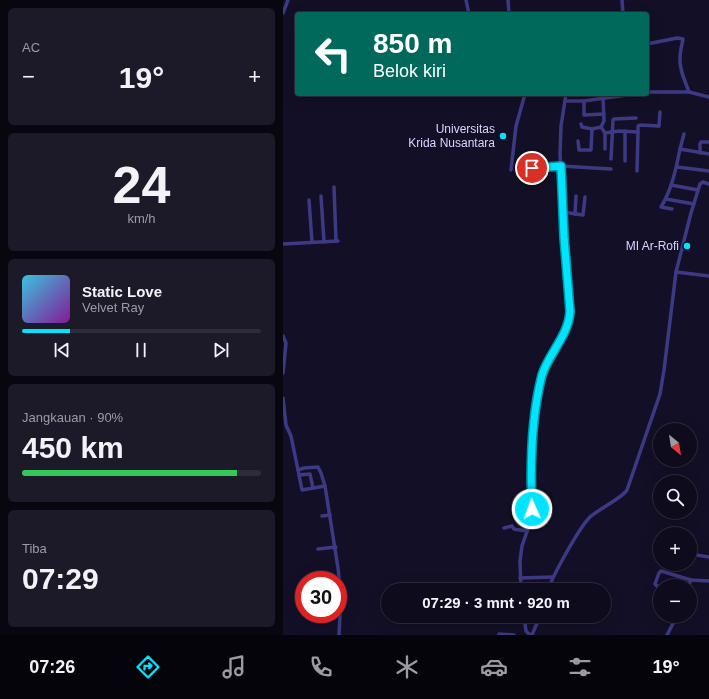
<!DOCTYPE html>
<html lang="id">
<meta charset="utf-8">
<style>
:root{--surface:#0e0b1c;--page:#1c1929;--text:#f1f3f6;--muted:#9b9ba3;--line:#2e2b3b;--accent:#00e5ff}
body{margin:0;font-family:Arial,sans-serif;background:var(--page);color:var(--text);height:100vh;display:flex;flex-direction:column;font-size:15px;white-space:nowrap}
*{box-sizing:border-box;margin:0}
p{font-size:13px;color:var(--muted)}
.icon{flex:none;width:22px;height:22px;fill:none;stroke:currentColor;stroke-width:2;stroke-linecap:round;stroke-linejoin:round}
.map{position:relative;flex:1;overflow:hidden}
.sheet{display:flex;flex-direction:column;gap:8px;padding:8px;background:#08060f;width:283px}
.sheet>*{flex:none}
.top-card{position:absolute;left:12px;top:12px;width:354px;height:84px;border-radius:4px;box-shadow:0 4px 16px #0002,0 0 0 1px var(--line);background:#00695c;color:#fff;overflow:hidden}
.needle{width:26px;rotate:150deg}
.tools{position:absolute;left:370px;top:423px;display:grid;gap:8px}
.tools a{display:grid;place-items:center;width:44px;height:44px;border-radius:50%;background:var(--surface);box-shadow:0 4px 16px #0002,0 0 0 1px var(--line);font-size:20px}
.speed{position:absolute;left:12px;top:571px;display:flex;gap:8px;font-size:20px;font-weight:700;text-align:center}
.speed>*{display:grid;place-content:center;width:52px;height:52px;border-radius:50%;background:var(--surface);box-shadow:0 4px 16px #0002,0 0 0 1px var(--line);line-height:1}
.speed .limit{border:6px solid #d22;background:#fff;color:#111}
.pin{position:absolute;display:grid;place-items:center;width:34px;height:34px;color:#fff;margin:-17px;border:2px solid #fff;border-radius:50%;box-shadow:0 1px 4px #0007}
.me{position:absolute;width:44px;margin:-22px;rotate:358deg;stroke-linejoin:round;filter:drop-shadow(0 0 3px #0008)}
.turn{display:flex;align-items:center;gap:14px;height:84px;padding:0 12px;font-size:18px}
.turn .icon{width:52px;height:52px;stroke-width:2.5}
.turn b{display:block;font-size:28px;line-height:34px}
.big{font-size:30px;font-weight:700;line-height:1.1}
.sheet .card{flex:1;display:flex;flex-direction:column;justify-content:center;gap:6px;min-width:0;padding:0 14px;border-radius:6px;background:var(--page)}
.sheet .dial{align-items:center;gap:0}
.dial b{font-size:52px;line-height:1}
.song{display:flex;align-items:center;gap:12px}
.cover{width:48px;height:48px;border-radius:6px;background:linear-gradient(135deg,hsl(190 70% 55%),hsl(290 70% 35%))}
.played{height:4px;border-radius:2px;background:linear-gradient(90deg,var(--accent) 20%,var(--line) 20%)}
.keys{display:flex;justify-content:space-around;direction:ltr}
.heat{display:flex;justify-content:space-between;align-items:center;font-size:22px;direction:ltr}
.charge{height:6px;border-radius:3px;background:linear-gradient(90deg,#34c759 90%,var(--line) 0)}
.trip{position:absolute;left:98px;top:583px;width:230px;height:40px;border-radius:20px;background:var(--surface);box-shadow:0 4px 16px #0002,0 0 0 1px var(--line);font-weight:700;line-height:40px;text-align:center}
.tabs{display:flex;height:64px;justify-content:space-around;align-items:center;background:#06040b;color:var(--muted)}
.tabs .icon{width:28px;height:28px}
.tabs .on{color:var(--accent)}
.tabs b{font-size:18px;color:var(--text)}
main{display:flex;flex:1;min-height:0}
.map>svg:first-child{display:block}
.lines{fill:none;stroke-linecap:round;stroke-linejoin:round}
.minor{stroke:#3d3a85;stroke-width:3.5}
.route-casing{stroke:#0095a6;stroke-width:10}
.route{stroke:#00e5ff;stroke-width:7}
.poi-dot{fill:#00e5ff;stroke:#130f26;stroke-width:1.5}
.labels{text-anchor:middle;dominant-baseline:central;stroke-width:4;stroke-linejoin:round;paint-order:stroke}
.poi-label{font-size:12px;fill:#d9d4ff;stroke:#130f26;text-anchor:end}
</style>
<main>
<section class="sheet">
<div class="card"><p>AC</p>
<div class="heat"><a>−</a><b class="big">19°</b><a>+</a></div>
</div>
<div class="card dial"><b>24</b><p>km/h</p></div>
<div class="card">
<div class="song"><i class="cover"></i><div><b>Static Love</b><p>Velvet Ray</p></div></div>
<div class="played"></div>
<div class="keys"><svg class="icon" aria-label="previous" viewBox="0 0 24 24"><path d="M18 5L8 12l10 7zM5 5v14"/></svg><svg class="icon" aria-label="pause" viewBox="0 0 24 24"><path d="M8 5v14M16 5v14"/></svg><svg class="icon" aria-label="next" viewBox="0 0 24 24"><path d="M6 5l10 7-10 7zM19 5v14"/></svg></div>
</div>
<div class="card"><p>Jangkauan · 90%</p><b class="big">450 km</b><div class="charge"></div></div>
<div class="card"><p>Tiba</p><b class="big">07:29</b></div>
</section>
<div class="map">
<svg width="426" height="635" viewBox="0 0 426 635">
<rect width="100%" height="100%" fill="#130f26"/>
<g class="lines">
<g class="minor">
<polyline points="183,0 186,14"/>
<polyline points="225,0 226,14"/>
<polyline points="339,0 340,14"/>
<polyline points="0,13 5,0"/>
<path d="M364,44L394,38L400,39C399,45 397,51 397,58C396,69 402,81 406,92"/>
<polyline points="364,92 406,92 426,97"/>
<polyline points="282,101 301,101 351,94"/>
<polyline points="301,101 301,115 321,114"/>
<polyline points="298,124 299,127 309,129 318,127 321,121 320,98"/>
<polyline points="318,127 322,133 336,131 355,132 355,126 357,125 376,126 377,112"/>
<polyline points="322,133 322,149"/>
<polyline points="295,141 296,150 308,150 309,129"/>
<polyline points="397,149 401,134"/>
<polyline points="417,153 417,144 418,142 426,142"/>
<polyline points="328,159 330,120 331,119 353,118"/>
<polyline points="249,160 250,168 278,166 328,169"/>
<polyline points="342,161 342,131"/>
<polyline points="394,167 426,171"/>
<polyline points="228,170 233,126 242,94"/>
<polyline points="354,171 355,132"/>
<polyline points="388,185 415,190"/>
<polyline points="51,187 53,241"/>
<polyline points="38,196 41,242"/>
<polyline points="383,199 411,204"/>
<polyline points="26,200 29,242"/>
<path d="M389,209L378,207C389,189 393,169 397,149L426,154"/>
<polyline points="280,212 300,215 302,197"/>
<polyline points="292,214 293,196"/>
<polyline points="0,244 55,241"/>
<polyline points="393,272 426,276"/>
<polyline points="0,336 3,343 0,373"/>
<polyline points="0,398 3,425 8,436 15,470 21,468 35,467 38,473 42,486 55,568 58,597 56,635"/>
<polyline points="15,470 19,490 42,486"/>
<polyline points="16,475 27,474 30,488"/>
<polyline points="39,516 47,515"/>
<polyline points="221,528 229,526 231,529 244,531"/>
<polyline points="35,549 53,547"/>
<polyline points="407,554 426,557"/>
<polyline points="237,578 270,577"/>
<polyline points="405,586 408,580"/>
<polyline points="377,587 374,586 372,584 376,573 378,571 408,580 426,581"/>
<polyline points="238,589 265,589"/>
<polyline points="238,590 237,561 239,546 249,517 250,434 254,407 260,375 287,318 281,237 277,153 278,126 283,94"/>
<path d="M265,590C270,575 296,528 307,517C316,509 339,498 344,490L377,394L381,370L393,272L408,213L417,184L420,182L426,184"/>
<polyline points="241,616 243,631 247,635"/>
<polyline points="216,634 231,635"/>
<polyline points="249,635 257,616"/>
<polyline points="384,635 394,616"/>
</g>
</g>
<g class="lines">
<defs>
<path id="route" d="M249,509C247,465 248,418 259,375C266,353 286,335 287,311L281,237L278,166L252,168H249"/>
</defs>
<use href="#route" class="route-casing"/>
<use href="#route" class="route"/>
</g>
<g class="poi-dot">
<circle cx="220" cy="136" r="4"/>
<circle cx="404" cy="246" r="4"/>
</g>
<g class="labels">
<g class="poi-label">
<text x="212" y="129">Universitas<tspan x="212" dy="14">Krida Nusantara</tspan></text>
<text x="396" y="246">MI Ar-Rofi</text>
</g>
</g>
</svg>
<div class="tools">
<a><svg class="needle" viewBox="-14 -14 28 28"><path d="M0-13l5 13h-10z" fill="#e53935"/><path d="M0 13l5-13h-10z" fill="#9b9ba3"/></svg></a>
<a><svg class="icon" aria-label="search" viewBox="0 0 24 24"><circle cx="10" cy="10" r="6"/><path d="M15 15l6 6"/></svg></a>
<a>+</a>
<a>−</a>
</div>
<div class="speed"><div class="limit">30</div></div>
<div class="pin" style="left:249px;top:168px;background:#d93025"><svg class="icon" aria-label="arrive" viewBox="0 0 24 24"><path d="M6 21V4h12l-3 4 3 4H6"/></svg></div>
<svg class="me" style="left:249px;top:509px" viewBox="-20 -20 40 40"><circle r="17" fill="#00e5ff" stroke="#fff" stroke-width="3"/><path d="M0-11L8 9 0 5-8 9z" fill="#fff"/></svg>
<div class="trip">07:29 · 3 mnt · 920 m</div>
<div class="top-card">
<div class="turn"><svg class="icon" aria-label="left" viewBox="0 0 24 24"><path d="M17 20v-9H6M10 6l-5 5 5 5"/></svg><div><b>850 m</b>Belok kiri</div></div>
</div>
</div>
</main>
<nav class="tabs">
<b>07:26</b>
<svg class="icon on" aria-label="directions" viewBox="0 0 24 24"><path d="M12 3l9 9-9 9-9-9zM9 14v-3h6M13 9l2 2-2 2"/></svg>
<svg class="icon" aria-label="music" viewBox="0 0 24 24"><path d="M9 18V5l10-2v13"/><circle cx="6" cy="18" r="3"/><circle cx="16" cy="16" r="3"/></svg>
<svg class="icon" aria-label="phone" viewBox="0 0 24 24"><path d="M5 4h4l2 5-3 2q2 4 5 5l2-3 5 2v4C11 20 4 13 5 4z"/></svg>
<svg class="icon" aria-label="climate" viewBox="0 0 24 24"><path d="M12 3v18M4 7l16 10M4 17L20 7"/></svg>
<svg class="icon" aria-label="car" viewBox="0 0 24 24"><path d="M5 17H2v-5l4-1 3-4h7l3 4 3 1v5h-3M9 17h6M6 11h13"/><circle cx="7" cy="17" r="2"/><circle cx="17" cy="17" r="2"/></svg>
<svg class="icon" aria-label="filters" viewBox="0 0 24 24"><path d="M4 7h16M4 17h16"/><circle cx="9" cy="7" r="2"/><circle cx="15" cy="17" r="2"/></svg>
<b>19°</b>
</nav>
